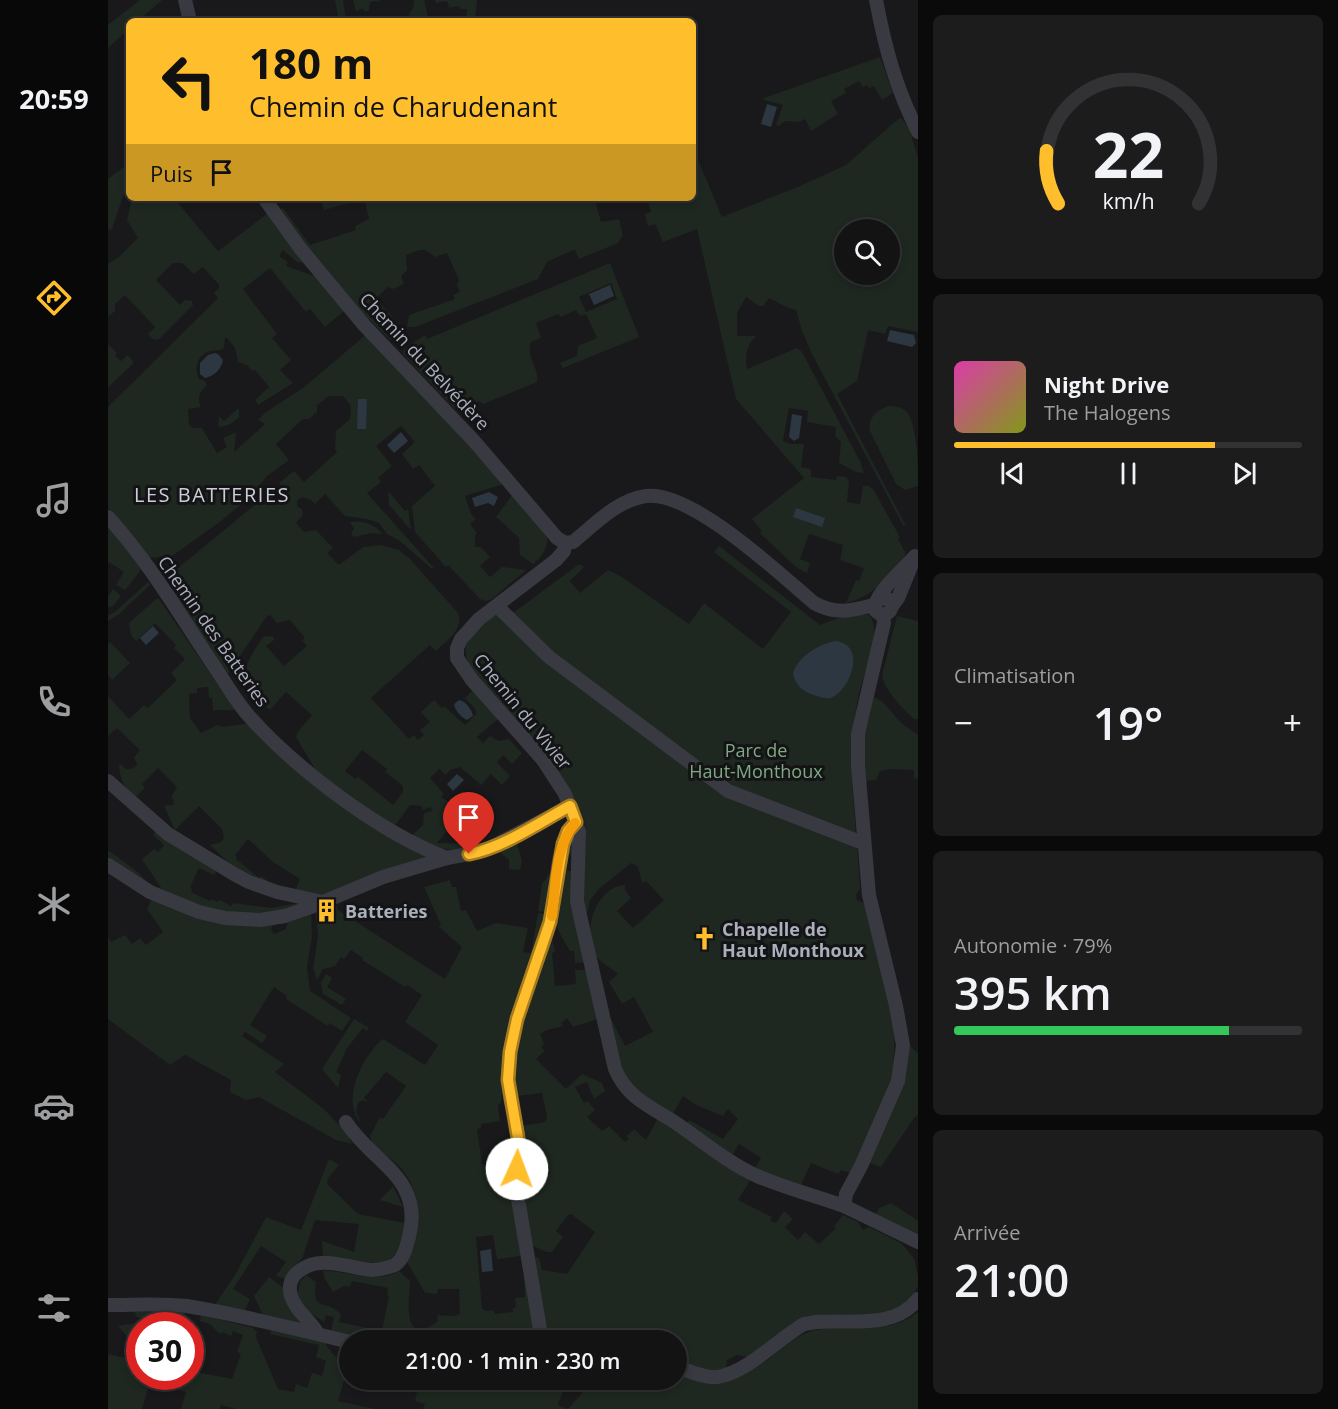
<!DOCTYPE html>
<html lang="fr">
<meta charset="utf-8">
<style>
:root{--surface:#131314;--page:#1c1c1d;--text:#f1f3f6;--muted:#9d9ea0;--line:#323234;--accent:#ffbf2d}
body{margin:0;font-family:"Open Sans",sans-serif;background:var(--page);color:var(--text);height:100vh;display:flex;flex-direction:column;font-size:22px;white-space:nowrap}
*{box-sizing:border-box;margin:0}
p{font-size:20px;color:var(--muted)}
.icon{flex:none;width:33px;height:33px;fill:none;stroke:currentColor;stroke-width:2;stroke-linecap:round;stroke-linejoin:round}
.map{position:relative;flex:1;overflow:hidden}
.panel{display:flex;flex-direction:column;gap:15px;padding:15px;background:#0a0a0b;width:420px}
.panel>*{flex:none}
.hud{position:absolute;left:18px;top:18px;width:570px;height:183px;border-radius:9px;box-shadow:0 3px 9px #0003,0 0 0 2px var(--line);background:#ffbf2d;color:#111;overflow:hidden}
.controls{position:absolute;left:726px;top:219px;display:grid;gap:12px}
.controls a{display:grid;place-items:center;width:66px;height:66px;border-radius:50%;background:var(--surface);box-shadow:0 3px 9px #0003,0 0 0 2px var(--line);font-size:30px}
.speed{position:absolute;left:18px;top:1312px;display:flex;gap:12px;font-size:30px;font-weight:700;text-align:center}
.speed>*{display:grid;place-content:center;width:78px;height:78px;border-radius:50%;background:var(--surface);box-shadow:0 3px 9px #0003,0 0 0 2px var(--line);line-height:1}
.speed .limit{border:9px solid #d22;background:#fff;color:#111}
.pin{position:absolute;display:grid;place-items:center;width:51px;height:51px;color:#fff;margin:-62px -26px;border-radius:50% 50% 50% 0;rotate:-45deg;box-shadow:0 0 6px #0007}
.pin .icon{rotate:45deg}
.me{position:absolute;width:66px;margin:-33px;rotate:2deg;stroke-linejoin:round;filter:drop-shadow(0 0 4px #0008)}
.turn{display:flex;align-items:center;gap:21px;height:126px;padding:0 24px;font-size:27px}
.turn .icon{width:78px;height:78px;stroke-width:2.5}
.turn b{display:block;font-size:42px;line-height:51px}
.then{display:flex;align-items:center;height:57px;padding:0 24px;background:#0003;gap:12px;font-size:22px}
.big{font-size:45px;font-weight:600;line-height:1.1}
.panel .tile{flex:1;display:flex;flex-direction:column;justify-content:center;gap:9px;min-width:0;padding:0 21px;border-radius:9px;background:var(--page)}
.panel .dial{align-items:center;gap:0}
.dial svg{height:156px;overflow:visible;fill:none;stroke:var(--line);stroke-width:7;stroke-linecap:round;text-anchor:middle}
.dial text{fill:var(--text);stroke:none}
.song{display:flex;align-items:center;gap:18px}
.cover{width:72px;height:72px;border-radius:9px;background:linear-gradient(135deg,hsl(320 70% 55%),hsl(70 70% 35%))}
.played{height:6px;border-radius:3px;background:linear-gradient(90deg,var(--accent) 75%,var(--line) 75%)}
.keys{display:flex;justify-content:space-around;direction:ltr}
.heat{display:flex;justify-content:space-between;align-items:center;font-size:33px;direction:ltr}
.charge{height:9px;border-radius:4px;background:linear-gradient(90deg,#34c759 79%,var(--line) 0)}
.trip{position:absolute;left:231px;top:1330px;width:348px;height:60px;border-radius:30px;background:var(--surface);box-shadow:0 3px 9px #0003,0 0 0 2px var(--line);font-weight:600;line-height:60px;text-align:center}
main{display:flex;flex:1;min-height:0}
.dock{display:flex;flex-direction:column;width:108px;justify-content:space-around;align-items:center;background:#080808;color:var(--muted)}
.dock .icon{width:42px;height:42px}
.dock .active{color:var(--accent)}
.dock b{font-size:27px;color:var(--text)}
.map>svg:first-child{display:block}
.green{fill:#1e2720;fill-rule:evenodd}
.water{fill:#2d3741}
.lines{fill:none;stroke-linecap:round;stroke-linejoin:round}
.street{stroke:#393a41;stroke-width:14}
.route-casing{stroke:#a67c1d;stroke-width:15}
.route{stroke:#ffbf2d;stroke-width:10}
.slow{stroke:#f59e0b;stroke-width:10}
.labels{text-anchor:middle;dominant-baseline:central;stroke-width:6;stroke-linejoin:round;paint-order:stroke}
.street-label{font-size:18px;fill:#aaafbc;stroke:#141416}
.park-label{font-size:18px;fill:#7fa983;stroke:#141416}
.poi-label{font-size:18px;font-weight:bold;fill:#aaafbc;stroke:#141416;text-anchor:start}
.neighbourhood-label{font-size:20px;letter-spacing:1.5px;fill:#cbced8;stroke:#141416}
</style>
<main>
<nav class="dock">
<b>20:59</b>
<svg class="icon active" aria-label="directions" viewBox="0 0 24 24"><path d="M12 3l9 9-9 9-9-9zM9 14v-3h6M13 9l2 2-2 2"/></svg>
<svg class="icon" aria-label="music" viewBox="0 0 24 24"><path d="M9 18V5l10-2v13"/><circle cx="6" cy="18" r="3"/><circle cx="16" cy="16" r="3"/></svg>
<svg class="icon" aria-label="phone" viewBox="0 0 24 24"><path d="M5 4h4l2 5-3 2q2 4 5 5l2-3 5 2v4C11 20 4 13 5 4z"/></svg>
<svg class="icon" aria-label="climate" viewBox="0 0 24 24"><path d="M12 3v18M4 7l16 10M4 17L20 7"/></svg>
<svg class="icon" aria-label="car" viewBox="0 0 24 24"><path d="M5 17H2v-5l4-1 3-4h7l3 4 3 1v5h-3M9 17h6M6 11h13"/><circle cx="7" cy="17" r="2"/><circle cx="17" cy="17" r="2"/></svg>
<svg class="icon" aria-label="filters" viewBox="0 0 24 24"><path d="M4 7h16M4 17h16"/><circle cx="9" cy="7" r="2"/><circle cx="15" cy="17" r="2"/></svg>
</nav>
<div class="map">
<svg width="810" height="1409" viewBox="0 0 810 1409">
<rect width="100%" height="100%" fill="#19191b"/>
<g class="green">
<polygon points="32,0 54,0 30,21 21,21 21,29 0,48 0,25"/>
<polygon points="227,0 235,0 238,21 231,21"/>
<polygon points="245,0 272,0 271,2 267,1 262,2 261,10 258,12 254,9 248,11"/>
<polygon points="306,0 316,0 321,21 302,21 301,14 305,8"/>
<polygon points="327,0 369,0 367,21 358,21 359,9 352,9 351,6 341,8 339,1 328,3"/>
<polygon points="772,57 785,93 774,100 766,86 761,88 759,85 755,87 751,81 736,89 738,93 723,101 730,114 703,131 697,119 691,122 677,121 671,126 668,125 675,105 656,100 656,98"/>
<path d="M793,118L801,128L810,158V332L780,326L777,334L760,330L749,381L729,394L798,526L795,525L704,354L694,331L688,310L680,308L661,298L655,306H651L638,297L629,313V336H648C638,346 637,356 639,369L689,348L694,352L753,463L756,473L748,472L731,463L733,442L727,436L728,427L699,422L700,411L681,408L675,441L682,444H696L693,467L703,469V477L728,480L729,476L738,477L741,481L739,502L752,504L755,486H761L765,489L792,537L790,539L798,554C786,574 763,598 738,603L748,580L751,581L756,568L732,560L735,545L701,534L692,559L702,563L699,573L689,568L652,533L654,531L644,519L696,478L628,399L589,229L555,242L547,224L540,226L537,214L543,212L540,202L544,198H585V148L614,217L692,186L738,165L789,120ZM736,230H782V274H736Z"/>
<polygon points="21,163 21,183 17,190 4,229 0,230 0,179"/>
<path d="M24,198H66L110,251L159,214L195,263L189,262L175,250L171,256L180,262L178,266L209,277L237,310L217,327L202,309L198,312L162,268L135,289L169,334L164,338L183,360L172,370L185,383L150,405L147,400L161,387L147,370L144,371L139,365L130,362L127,348L119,338H117L116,348C110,352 108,350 102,351C89,355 86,368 91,379L96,380L99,385C91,393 89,396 93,407L80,409L81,424L84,428H94L109,453L119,447L115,438L128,432L126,452L157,424L150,420L158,412L195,388L260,333L396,484L357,496L363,514L368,519L362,524L369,533L367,535V547H373L382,557L372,566L382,577L394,567L418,570L384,599L378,601L372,599L340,565L338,567L307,532L304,506L327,486L311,465L305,469L294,454L307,442L293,426L268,446L284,466L270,478L273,482L259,493L326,568L324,569L292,541L279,534L271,523L259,519L237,516L217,494L207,504L203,500L194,497L189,501V506L194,509L195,515L188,523L196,532L208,530L225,548L219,553L231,565L255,547L272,545L291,550L301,558L350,613C356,629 340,640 328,651L322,645L263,698L301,739L306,735L310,740L316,735L312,730L322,722L313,712L326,700L334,708L336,706L357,725L368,714L367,709L357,698L366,689L391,718L369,737L375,743L382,736L391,741L401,739L414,753L404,764L395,755L389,762L402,776L394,785L383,774L373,785L352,767L342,770L338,775L331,769L322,778L336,794L333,797L341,802L354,791L363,800L353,810L354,812L329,843L372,844L370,848C341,853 327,848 302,837L315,825L316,813L325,811L322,807L315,810L314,806L302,805L286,827L209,772L188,737L189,733L204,715L178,692L162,710C130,679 131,673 155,637L161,636L166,637V640L158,646L176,666L199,646L194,640L197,638L182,620L169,623L162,615L159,616L119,675L63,588L67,577L64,573L160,494L171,503L181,495L171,483L186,471L196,482L229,452L227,449L228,431L242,419L243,406L235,396H221L209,405V412L201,419H195L168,444L181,460L159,476L143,496L113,521L57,561L54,557L41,558L28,540L0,508V407L110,298L106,293L111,288V285L95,267L86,274L74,263H65L48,280L72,305L77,300L84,301L85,305L51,339L46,340L40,334L47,327L17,295L7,304V311L0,317V264L11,257L30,238L19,220ZM254,750L279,769L277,772L295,786V792L285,805L250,777L247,779L237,771Z"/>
<path d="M213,198H494L487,200L493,222L511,219L515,235L510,243L471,259L467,250H465L439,262L430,279L307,327H299L301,315L347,299L345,295L352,292L349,285L351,280L339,253L327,257C315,246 312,250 298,255L299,270L293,276L296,284L285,289L280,287L267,299C277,309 295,323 289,338L282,340L250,309L201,251L172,209L175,208L202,245L248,230L247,226L261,219L257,201H248L216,210Z"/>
<path d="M502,263L531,337L455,368L452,363L469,356L470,346L489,338L478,314L472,316L468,310L452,317L450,314L428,323L433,338L423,342C418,360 431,365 429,382L375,404L371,401C367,407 356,411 347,409L296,355L295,351L298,347L317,335L319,339ZM503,283L509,299L478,312L471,297Z"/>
<polygon points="0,344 9,353 7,356 13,361 20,355 25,361 25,364 0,387"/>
<path d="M780,406C787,406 793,407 798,411C810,425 810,468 810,486L797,490L788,484L762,431C760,417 768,411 780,406Z"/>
<path d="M131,408V417C125,423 120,426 112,427L110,425L111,416L116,421Z"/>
<polygon points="280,491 297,511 300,509 303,530 281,505"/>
<path d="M405,494L439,535C440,548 435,556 425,564L412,555L411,538L388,517Z"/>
<polygon points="0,522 32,567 32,571 17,590 8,585 16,572 1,562 0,564"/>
<path d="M242,522C255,520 266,523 274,534L263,533L246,537L243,534L246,529Z"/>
<path d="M611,546L712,625C727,619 745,612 761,615C776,632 755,674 751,694C736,757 749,825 752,889L748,894L749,900L756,903L787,1032L785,1074H798L799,1052L802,1046L810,1053V1115L806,1118L773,1167L752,1160L742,1173L733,1170L730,1174L703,1163L692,1187L646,1169L653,1158L631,1144L623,1157L578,1125L581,1120L615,1139L630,1119L620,1109L615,1116L588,1105L575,1096L565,1114L523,1088L511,1066L499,1011L517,1046L545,1032L526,997L514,1004L501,982L510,974C503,968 490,961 486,953C475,929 488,887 517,885V890L523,898L509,911L525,928L556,900L538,881L534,883L530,867L523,863L492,888L482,900L479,915L475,901L478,835L476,820L458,785L364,673C348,638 364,633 390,612L397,619L471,564L475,566V568L462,581L472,593L500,570L514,577L581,624L596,603L655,649L683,612L606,552Z"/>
<polygon points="40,582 42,585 11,614 0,621 0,615 7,612"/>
<polygon points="5,589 13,596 5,606 0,607 0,597"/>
<path d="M48,599H51L127,710H105L104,698H101L100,687L89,688V693L81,694L82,718L93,733L109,725L114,727L145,723L322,856L220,896L187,890L192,879L165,862L140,839L127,855L129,857L128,859L151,878L153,876L163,884L125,866L124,863L123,865L102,845L113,842L116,838L114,829L91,806L67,830L56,806L65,805L66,800L63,797L69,787L50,768L34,784L37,788L27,798C15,786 12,780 11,763L18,769H24L29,765L26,757L32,750L9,728L0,736V696L21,719L36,705L40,708L69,680L63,673L77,659L66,648L68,645L47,623L28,641L23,635L21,623Z"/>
<path d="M789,616L810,621V719H806C794,707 777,692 774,675Z"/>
<polygon points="2,642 22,663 4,680 0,675 0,644"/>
<polygon points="766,697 775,702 793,723 810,735 810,779 806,778 806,770 784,769 772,771 768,780 755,781 755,742"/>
<polygon points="48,831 83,856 109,870 106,875 91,868 82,887 84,889 83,892 102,901 103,899 110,902 112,900 123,906 125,903 163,908 191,903 191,905 188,908 146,916 97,908 55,891 34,859 46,849 50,852 56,845 45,835"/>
<polygon points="408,841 414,861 412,870 401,869 401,860 389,850"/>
<path d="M462,843L465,845L478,962L467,963L466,951H462C458,944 453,937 450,929C449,926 456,880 457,871H463L464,856L459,853Z"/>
<polygon points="0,850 31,873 40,884 0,861"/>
<polygon points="444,870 439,912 430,911 434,884"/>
<path d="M342,880L344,887H348L353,911L358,910L369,931L388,923L420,928L415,952L423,953L430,913L439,914L395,1078L393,1103L390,1105L392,1121L373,1124V1128L369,1129L374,1164L393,1163L399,1190H404L413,1256L389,1259L385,1235L368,1237L374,1309L378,1311L386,1310L387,1314L405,1312V1308H408L407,1298L417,1297L416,1278L420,1277L425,1257L431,1258L434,1270L459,1274L487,1232L463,1214L459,1216L448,1231L455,1237L444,1252H439L421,1244L415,1208L413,1126L437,1122L439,1117L434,1093L409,1096L406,1092L409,1038L443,933L447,952L444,953L447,986L468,984L467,970H479L489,1019L465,1027L459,1018L453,1023L455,1026L439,1030L432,1034L436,1044L433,1047L437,1051L428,1059L458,1089L474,1074L494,1083L497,1091L486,1099L479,1082L467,1087L476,1103L480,1101L487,1110L479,1117L494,1131L501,1126L517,1142L521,1139L518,1137L526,1129L538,1140L550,1118L643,1179L630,1200L664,1217L662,1221L668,1223L676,1211L685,1219L677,1227L690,1240L697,1232L711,1244L728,1228L726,1226L735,1215L750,1222L755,1230L761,1227L793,1243L806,1258L810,1276V1286L803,1300L773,1316L734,1314L698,1316L640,1357L629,1355L619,1360L618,1369L595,1372L569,1360L568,1341C525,1341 482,1338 439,1338L441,1341H263L223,1331L226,1317L218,1315L216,1322L201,1312L189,1296L192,1282L198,1275L208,1282C203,1315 219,1297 233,1315L231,1322L274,1331L281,1296L279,1295L280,1288L244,1281L242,1287L236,1286L225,1292L217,1279L215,1271C241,1270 265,1285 291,1271L302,1281C301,1302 294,1347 329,1322L330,1315L347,1316L352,1314L351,1289H330L329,1294L317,1293L299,1262C314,1231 316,1192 290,1165C279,1154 266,1151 262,1136L272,1117L275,1119L298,1086L278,1072L256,1098L262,1104L255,1100L250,1103L248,1112L253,1123C232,1102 255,1054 275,1039L317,1065L330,1045L297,1022L314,995L299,985L297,987L254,960L255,958L243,950L236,959L233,957L227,966L215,969L209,980L205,968L210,936L207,910L227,901L230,910L337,979L354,947L331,927L333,925L316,887Z"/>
<polygon points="44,898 166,923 163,929 166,934 178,929 180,920 203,911 204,936 199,967 202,991 243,1018 234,1031 221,1023 220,1026 178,999 179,996 166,987 142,1025 159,1036 154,1043 137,1032 134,1036 176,1064 167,1072 216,1109 233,1127 238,1130 244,1144 228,1140 151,1097 138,1100 122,1092 123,1080 77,1055 62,1065 0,1019 0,937 3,942 17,935 24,944 32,938 38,945 55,932 39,909"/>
<polygon points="218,974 224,978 219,987 238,999 234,1005 215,994 213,983"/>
<polygon points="246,1019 261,1028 259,1031 255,1028 239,1048 228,1072 233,1075 230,1088 214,1069"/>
<path d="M221,1159L231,1165L220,1178L219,1184L250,1214L297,1223C294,1240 291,1258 273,1264L215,1255L214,1241L246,1252L251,1224L207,1220L194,1259L184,1268L178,1279L168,1276L178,1262L153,1246L125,1289L142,1299L136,1312L106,1306L127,1275L158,1217L193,1230Z"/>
<polygon points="285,1186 295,1207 272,1200"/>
<polygon points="783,1203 810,1221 810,1235 767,1216 771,1208"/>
<polygon points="161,1277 177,1289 197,1327 156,1317 146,1296"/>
<path d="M27,1312H76L91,1338L88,1356H83L87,1338L83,1332L82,1326C68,1326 56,1326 42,1322C37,1320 34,1317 28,1317Z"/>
<path d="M810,1312V1409H315L317,1404L307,1401L311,1382L304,1380H456L457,1386L450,1405L460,1409L475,1392L469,1380H568L569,1372C583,1372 637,1372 646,1368C668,1358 684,1334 708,1330C742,1324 781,1336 810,1312Z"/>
<path d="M93,1315L146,1328V1330L149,1331L148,1337L170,1389L186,1392L188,1384L199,1388L204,1373L214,1376L218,1361L208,1357L211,1345L162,1334L163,1330L217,1343C224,1353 229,1361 241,1363L230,1401L267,1409H128L113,1405L112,1409H73L78,1392L42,1381L34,1409H0V1354L31,1361L32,1377H82L83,1371L124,1379L133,1354L129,1352L135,1335L125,1331L123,1336L114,1332L112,1334L102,1324L92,1321Z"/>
<polygon points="28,1323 35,1324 35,1326 32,1326 31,1340 20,1338 10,1326"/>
</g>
<g class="water">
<polygon points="659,104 669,107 663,127 653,124"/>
<polygon points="502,285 506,296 486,305 481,294"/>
<polygon points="782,330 806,335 808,343 804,347 779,341"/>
<path d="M107,353L110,354L115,360C113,370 106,376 97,378L92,374V363L100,355Z"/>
<polygon points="250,399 259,399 258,429 249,429"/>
<polygon points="684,414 694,416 691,438 686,441 681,437"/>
<polygon points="293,432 300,441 286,453 279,445"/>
<polygon points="381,492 390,497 386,506 380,503 367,507 364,498"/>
<polygon points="688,508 717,518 714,527 685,517"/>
<polygon points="45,626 51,633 38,645 32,638"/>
<path d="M728,641C761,646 740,694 722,698C716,699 709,696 703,694C693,690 688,685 685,674C688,658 712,643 728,641Z"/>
<path d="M351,700C358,701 364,710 365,716L359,720C353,717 347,711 346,704Z"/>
<polygon points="349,774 356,780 345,791 339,784"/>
<polygon points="383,1249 385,1271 374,1272 372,1251"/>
</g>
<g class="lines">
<g class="street">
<polyline points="77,0 82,21"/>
<path d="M768,0C777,48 788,88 810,132"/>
<polyline points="156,198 192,248 256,325 366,441 449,538 457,543"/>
<path d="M0,517C41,562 72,615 106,666C117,682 127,700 140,715C187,768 272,833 339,858"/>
<path d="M457,543L456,551L448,560L371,619L353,639L349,648V658L364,680L435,760L457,794L471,832L469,901L473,920L507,1069C520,1099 542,1106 568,1123C594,1141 619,1162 649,1176C677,1188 708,1196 736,1206"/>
<path d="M457,543L465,542C486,525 509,500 538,496C583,490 672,574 706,603C728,615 743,611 766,605"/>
<path d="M769,600L777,598L782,600L784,606L782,611C777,616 772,615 767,610C764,595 797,568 807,556"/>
<polyline points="389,606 441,657 620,791 755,843"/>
<polyline points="784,606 790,598 804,564"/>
<polyline points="775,615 776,623 750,734 750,766 761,895 788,1006 795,1045 790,1081 753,1166 738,1194 736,1206 810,1242"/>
<polyline points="0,781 60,834 126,874 141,882 169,892 215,902"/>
<polyline points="0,865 42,892 91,912 117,918 152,920 177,916 203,907 275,877 339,858 376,851 462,806"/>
<path d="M0,1305C26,1305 53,1303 79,1306C134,1315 188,1329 242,1342"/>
<path d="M210,1334C203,1320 188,1312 183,1296C180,1286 183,1277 191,1271C213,1254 239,1268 264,1270C272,1270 279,1268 287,1265C296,1258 298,1248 301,1237C316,1177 265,1164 238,1122"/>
<path d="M434,1341L409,1193C407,1175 411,1157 410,1138C409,1125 405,1112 402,1098C399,1077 401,1056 405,1035C413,996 432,960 442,922C451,889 444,850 468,822"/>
<path d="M568,1366C580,1371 596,1378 609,1377C639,1373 670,1339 696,1324L708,1322C742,1319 786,1330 810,1299"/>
</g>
</g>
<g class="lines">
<defs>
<path id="route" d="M361,854C395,848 432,822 462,806L468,822L460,831L455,844L442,922L409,1019L402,1052L400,1080L410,1138L409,1169"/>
</defs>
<use href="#route" class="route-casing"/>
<use href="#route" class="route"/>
<path class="slow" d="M444,916C448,886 446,848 467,823"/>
</g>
<defs>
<symbol id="building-bare" viewBox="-9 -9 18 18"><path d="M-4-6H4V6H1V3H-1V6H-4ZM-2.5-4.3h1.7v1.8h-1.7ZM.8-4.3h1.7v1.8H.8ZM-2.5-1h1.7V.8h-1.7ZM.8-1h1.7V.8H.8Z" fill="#ffbf2d" stroke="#141416" stroke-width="2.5" paint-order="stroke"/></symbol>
<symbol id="church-bare" viewBox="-9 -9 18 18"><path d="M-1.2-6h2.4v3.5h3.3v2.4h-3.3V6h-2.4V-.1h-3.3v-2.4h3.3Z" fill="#ffbf2d" stroke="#141416" stroke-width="2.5" paint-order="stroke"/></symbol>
</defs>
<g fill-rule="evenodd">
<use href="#building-bare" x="202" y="894" width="33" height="33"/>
<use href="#church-bare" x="580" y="922" width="33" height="33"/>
</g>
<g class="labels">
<g class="street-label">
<text transform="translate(317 361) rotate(47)">Chemin du Belvédère</text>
<text transform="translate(106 631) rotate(55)">Chemin des Batteries</text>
<text transform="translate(415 711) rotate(51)">Chemin du Vivier</text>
</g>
<g class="park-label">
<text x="648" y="750">Parc de<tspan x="648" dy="21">Haut-Monthoux</tspan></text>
</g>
<g class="poi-label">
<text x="237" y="911">Batteries</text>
<text x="614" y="929">Chapelle de<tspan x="614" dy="21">Haut Monthoux</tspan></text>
</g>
<g class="neighbourhood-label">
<text x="104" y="494">LES BATTERIES</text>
</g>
</g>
</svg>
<div class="controls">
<a><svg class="icon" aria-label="search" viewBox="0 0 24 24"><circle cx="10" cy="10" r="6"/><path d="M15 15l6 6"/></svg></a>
</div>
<div class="speed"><div class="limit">30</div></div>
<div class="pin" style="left:361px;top:854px;background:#d93025"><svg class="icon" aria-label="arrive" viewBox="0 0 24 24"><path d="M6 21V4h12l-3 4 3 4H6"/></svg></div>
<svg class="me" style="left:409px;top:1169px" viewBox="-20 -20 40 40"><circle r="19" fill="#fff"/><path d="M0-13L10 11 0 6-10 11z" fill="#ffbf2d"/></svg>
<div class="trip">21:00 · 1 min · 230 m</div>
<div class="hud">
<div class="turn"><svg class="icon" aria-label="left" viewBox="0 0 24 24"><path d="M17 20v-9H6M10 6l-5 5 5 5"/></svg><div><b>180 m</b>Chemin de Charudenant</div></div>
<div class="then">Puis<svg class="icon" aria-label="arrive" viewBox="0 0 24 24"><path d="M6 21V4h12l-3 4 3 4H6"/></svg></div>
</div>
</div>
<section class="panel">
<div class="tile dial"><svg viewBox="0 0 100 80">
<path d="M14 69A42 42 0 1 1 86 69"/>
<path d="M14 69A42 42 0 0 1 8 42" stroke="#ffbf2d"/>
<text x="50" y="56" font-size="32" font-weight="700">22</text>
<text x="50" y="72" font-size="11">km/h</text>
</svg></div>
<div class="tile">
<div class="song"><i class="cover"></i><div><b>Night Drive</b><p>The Halogens</p></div></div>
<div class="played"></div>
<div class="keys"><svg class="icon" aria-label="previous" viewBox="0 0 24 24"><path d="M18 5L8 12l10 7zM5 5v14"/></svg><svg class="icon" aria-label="pause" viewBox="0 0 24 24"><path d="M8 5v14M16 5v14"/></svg><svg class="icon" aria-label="next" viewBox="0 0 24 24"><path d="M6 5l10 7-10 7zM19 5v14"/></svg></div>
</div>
<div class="tile"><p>Climatisation</p>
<div class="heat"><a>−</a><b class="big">19°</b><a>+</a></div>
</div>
<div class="tile"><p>Autonomie · 79%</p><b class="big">395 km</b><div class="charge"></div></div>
<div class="tile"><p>Arrivée</p><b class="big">21:00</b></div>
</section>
</main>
